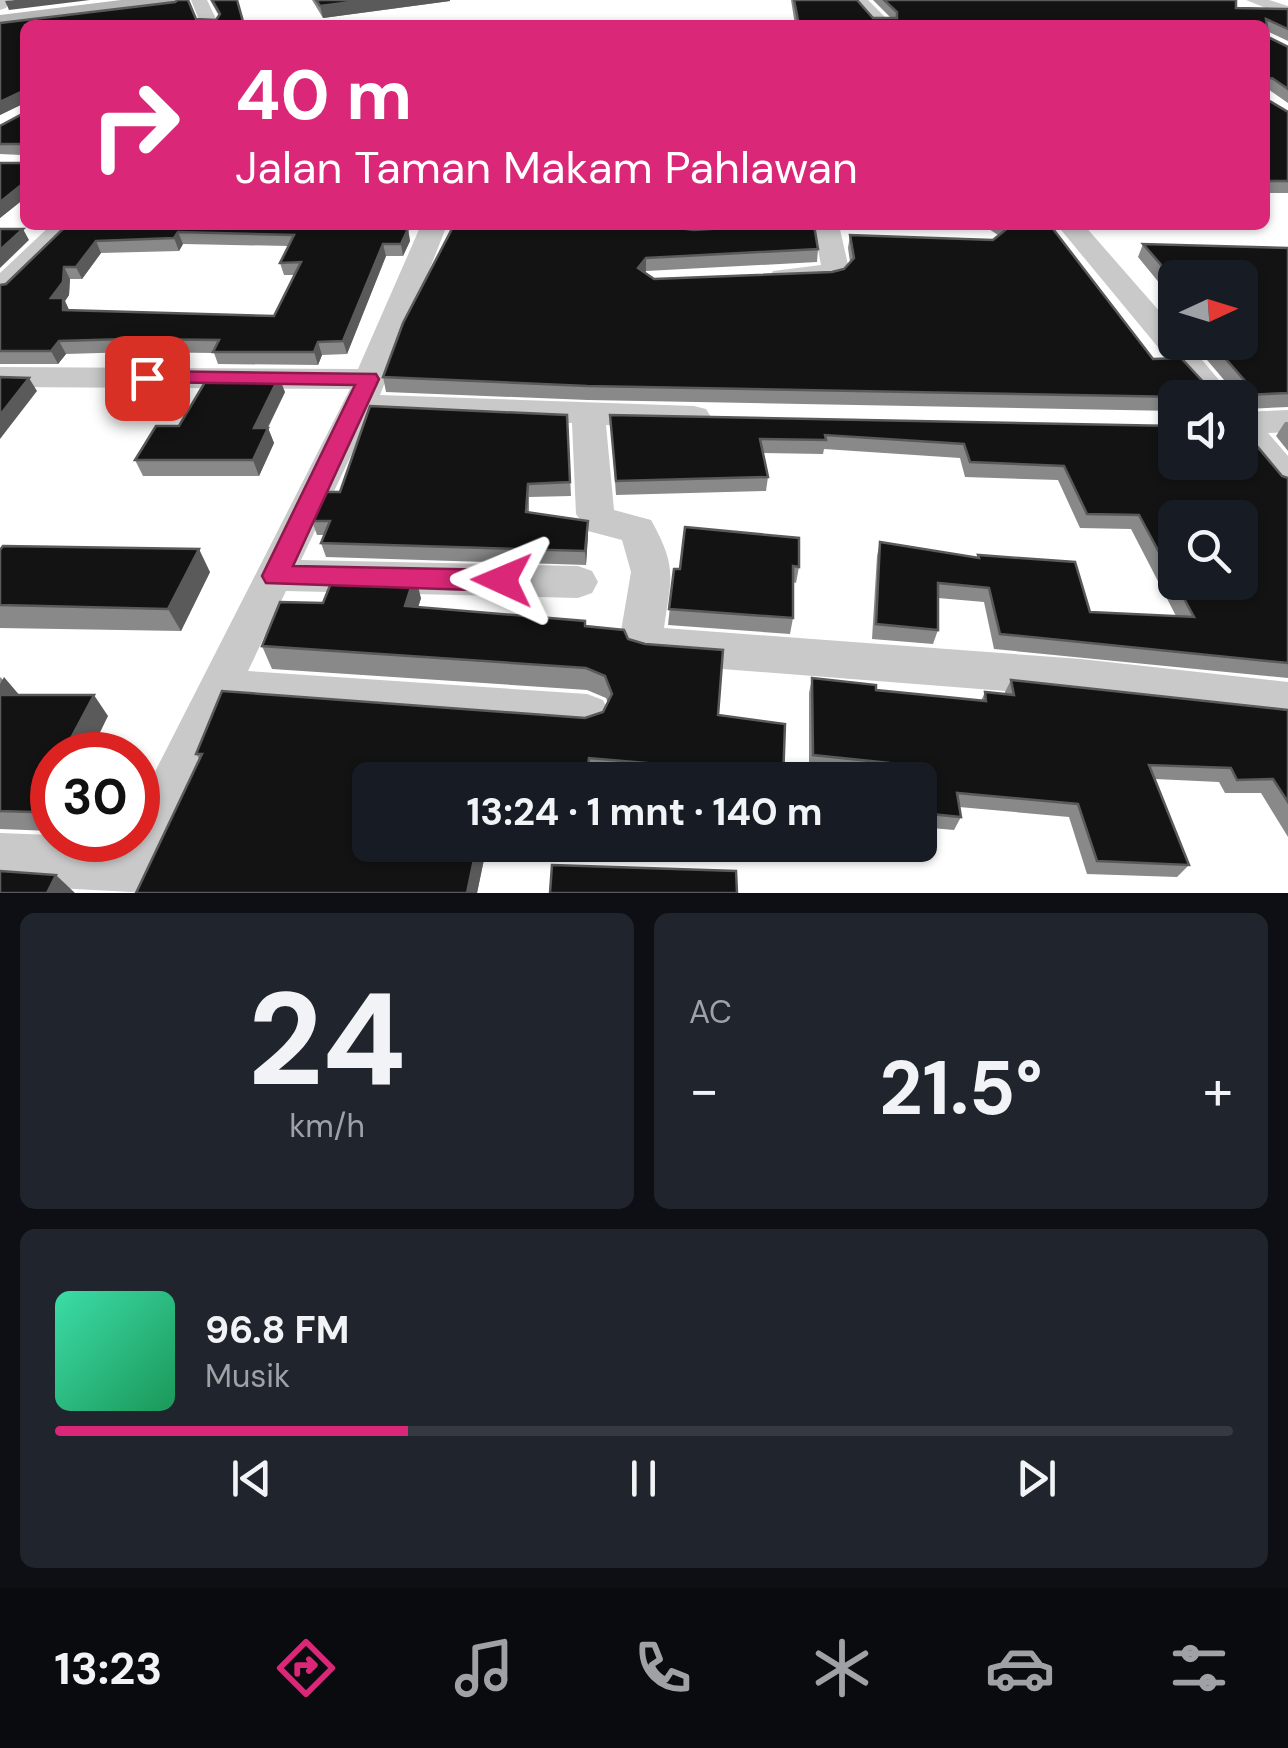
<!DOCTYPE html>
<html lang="id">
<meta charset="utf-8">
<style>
:root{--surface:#171b24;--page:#20242c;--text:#f1f3f6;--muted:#9ea1a6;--line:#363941;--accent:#db2777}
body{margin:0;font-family:"DM Sans",sans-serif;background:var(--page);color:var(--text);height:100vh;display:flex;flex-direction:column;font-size:38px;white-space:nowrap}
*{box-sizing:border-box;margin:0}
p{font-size:32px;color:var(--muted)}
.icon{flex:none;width:55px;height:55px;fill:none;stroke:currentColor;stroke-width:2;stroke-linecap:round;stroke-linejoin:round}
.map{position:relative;height:893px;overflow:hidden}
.sheet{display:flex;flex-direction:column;gap:20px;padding:20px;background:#0d0f14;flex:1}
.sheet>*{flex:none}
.guide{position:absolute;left:20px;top:20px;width:1250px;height:210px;border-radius:15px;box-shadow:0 2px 8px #0004;background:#db2777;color:#fff;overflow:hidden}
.needle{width:65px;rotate:86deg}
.buttons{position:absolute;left:1158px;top:260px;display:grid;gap:20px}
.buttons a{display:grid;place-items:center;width:100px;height:100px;border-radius:15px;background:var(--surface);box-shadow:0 2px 8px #0004;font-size:50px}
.speed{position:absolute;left:30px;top:732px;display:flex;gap:20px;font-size:50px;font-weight:700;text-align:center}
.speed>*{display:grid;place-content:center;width:130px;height:130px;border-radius:50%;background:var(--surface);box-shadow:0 2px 8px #0004;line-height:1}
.speed .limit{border:15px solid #d22;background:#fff;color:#111}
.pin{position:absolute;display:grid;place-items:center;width:85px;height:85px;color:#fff;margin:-42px;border-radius:20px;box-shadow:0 5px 15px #0006}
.me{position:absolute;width:110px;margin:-55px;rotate:271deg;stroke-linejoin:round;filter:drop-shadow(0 0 8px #0008)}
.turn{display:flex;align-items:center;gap:35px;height:210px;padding:0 50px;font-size:45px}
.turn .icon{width:130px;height:130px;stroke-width:2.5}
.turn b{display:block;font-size:70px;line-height:85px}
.big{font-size:75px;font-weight:700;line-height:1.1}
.sheet .tile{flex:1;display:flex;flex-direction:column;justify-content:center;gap:15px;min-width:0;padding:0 35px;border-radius:15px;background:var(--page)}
.sheet .dial{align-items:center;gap:0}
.dial b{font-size:130px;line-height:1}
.song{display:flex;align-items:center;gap:30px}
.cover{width:120px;height:120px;border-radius:15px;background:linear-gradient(135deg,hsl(160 70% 55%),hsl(150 70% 35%))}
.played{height:10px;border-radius:5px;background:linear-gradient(90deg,var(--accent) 30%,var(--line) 30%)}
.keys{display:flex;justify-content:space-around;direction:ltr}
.heat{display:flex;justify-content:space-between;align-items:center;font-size:55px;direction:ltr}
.sheet .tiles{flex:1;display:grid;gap:20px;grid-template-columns:1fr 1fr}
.tile:last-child{grid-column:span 2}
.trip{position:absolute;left:352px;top:762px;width:585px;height:100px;border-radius:15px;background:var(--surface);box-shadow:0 2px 8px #0004;font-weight:700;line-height:100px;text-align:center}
.dock{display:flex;height:160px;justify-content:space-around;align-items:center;background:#090b0e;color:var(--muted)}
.dock .icon{width:70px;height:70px}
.dock .active{color:var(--accent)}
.dock b{font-size:45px;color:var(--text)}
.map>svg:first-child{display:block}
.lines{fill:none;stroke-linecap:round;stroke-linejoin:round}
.street{fill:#c9c9c9;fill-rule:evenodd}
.secondary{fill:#b6b6b6;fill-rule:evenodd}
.wall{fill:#898989;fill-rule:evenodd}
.shaded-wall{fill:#5a5a5a}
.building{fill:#131313;stroke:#5a5a5a;stroke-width:2.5;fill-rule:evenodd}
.route{fill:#db2777;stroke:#8e194d;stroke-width:2.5}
</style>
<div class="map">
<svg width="1288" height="893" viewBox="0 0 1288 893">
<rect width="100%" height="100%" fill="#fff"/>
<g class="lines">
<g class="street">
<polygon points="0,0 10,0 6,8 0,10"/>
<polygon points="191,0 207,0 219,25 201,25"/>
<polygon points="851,0 868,0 893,25 874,25"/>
<polygon points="1246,0 1269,0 1288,6 1288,17"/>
<polygon points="51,225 79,225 10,294 0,296 0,273"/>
<path d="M421,225H447L380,395L694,406L706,409L711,417L706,425L694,428L606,425L614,510L651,520C678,568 671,578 664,628L1081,659L1288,682V722L1081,697L645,663L630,658L621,631L631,572L622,540L588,531L576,514L572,423L370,416L301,560L578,566L592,571L598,582L592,593L578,598L286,591L248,671L587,694L603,700L610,715L603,730L587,736L231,709L150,893L0,885V833L52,835V840H138V805L350,389L0,387V367L358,369Z"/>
<path d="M813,225H839L849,269C832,288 796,289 773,283L769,277L773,271L821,265Z"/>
<polygon points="1057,225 1084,225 1175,329 1175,342 1187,342 1234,398 1200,398"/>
<polygon points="1288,410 1288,432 1268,433 1288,456 1288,492 1275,488 1240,445 1240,412"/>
</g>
<polygon class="secondary" points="121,0 188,0 177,7 0,29 0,15"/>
</g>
<g class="wall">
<polygon points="178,0 188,0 196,19 216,20 219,16 210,0 237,0 244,25 25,25 25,198 0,218 0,163 22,163 22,155 0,154 0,126 22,114 22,104 0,115 0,23 175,2"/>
<polygon points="312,0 450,0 450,1 323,18"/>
<polygon points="791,0 857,0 873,18 891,18 873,0 1236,0 1236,8 1288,9 1288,41 1267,31 1268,37 1288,47 1288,103 1268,89 1268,100 1288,112 1288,193 1265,193 1265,25 795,25"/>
<path d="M67,225L408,229L410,241L403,256H386L347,354L322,355L318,365L218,364L214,353L133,352L66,354L58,364H0V285L6,284ZM183,244L288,246L280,263L284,275H294L274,316L69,310L65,301L69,295L70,279H82L101,253L179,251Z"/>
<polygon points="454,225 818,249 817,262 646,271 645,273 654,279 832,272 844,269 850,262 848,248 850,235 993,240 998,235 989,229 843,225 1050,225 1153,359 1208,387 1230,387 1202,354 1207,342 1240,342 1175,278 1175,302 1138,257 1143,244 1288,248 1288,407 1245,409 1246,433 1282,476 1288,478 1288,678 994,649 984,602 938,598 938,630 933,644 872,639 877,556 880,542 976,558 978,555 1090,612 1176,616 1131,529 1080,528 1058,480 965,477 960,458 824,449 823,454 763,453 768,477 766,491 616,495 610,415 1175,426 1175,462 1240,398 1175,398 1175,411 588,400 386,392 383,377"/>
<polygon points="285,392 268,428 274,443 259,476 143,476 135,460 179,426"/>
<polygon points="567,415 571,496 529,497 529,512 588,535 586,565 326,557 321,543 324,535 317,535 312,521 340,492"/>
<polygon points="1285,422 1288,422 1288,451 1276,436"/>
<polygon points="0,550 210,572 181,631 0,628"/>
<polygon points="799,567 796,583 793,582 793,618 790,634 668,625 674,569"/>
<polygon points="421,598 418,608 585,621 586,626 628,639 718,715 783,780 370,780 370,845 487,845 477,893 136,893 200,760 196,754 585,718 603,712 608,703 606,698 587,690 272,669 262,646 323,603"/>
<polygon points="0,677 19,695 108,716 52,755 52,828 51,831 0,829"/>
<polygon points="812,678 876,690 981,701 985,692 1004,694 1011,680 1288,710 1288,837 1261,793 1225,793 1219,782 1155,779 1189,865 1177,877 1087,874 1069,817 959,807 961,817 954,830 920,827 920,780 885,780 884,777 809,769 809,693"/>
</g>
<g class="shaded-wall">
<polygon points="15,0 90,0 9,10 5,1"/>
<polygon points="367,0 450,0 450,1 323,18 320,6"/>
<polygon points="21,92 25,103 0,115 0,102"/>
<polygon points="25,182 25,198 0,218 0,202"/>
<polygon points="23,229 29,240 0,268 0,250"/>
<polygon points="408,229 410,241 403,256 401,244"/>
<polygon points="178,232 183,244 179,251 174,238"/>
<polygon points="96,241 101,253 82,279 76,267"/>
<polygon points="383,244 386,256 347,354 343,341"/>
<polygon points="646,258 646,271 638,282 638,268"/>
<polygon points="64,267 70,279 69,295 65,301 69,310 69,323 51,298"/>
<polygon points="59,341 66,354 58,364 51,351"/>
<polygon points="318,342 322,355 318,365 314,352"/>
<polygon points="279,377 285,392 260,443 254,428"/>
<polygon points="29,378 37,391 0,439 0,415"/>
<polygon points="268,428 274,443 259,476 253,460"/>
<polygon points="588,521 588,535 586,565 585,551"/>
<polygon points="199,549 210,572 181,631 168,609"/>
<polygon points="415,575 421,598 411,629 405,606"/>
<polygon points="4,677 21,697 0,703 0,684"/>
<polygon points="94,695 108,716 89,755 62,755"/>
<polygon points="589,758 591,780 586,780 586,777"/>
<polygon points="52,774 52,828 51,831 32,812"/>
<polygon points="477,845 487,845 477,893 467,893"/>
<polygon points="56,875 75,893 47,893"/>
</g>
<g class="building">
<polygon points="178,0 188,0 196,19 216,20 220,14 212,0 237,0 244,25 25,25 25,182 0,202 0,163 22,163 22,144 0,144 0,126 22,114 21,92 0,102 0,23 175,2"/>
<polygon points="316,0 367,0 320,6"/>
<polygon points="794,0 857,0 873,18 897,18 897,12 884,0 1236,0 1236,8 1288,9 1288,29 1266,19 1268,37 1288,47 1288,89 1272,78 1267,79 1268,100 1288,112 1288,181 1265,181 1265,25 799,25"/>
<path d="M67,225H260L408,229L401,244H383L343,341L318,342L314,352H213L219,340L127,339L59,341L51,351H0V285L6,284ZM178,232L294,235L280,263L301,262L274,316L63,310V298H51L63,282L64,267H76L96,241L174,238Z"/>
<polygon points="454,225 654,225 694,230 778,225 814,225 818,249 646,258 638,268 654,279 832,272 844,269 854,258 850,235 993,240 1009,227 1007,225 1050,225 1153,359 1181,358 1208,387 1245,386 1245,381 1211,342 1240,342 1240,278 1175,278 1175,281 1143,244 1288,248 1288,393 1245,395 1246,433 1282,476 1288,478 1288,663 1000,634 989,588 938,583 938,630 876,624 880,542 979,558 978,555 1075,562 1090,612 1194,617 1175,582 1240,582 1240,518 1175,518 1175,582 1139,515 1087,514 1064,466 970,462 964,444 825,435 826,440 760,439 768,477 616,481 610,415 1175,426 1175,462 1240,462 1240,398 587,386 383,377 403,323"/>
<polygon points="0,229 23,229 0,250"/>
<polygon points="0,377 29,378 0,415"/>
<polygon points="208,377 279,377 254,428 268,428 253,460 135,460 156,426 179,426"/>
<polygon points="370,406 567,415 570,482 528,484 526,512 588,521 585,551 321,543 330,521 312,521 327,492 340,492"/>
<polygon points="685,527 799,538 799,567 793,566 793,618 669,609 674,569 680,569"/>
<polygon points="3,546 199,549 168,609 0,605 0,550"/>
<polygon points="335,573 415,575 405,606 585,621 585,626 624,630 628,639 645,644 723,650 718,715 785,724 783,780 692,780 693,767 589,758 586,777 494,768 491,780 370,780 370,845 477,845 467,893 136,893 202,754 196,754 222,691 585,718 603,712 612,694 605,676 586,668 262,646 280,602 323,603"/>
<polygon points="812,678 876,685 876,690 986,701 985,692 1014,695 1011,680 1288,710 1288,802 1273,779 1237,780 1231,768 1149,765 1189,865 1097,861 1078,804 957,793 961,817 920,813 920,780 891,780 889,763 813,755"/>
<polygon points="0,695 94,695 62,755 52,755 52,774 32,812 0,811"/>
<polygon points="552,865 736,871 737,893 550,893"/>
<polygon points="0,871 56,875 47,893 0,893"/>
</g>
<polygon class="route" points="147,371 376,374 379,379 293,566 502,570 512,573 516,580 512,588 502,591 266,583 262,576 355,385 140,382 137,378"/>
</svg>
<div class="buttons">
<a><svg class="needle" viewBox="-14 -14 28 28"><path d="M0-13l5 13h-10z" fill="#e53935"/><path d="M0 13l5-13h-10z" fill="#9ea1a6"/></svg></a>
<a><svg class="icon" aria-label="sound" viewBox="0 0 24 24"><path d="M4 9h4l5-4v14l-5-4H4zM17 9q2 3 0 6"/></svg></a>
<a><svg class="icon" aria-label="search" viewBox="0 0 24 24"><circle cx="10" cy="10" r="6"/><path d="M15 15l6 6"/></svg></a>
</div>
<div class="speed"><div class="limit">30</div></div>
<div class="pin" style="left:147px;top:378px;background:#d93025"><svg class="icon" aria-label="arrive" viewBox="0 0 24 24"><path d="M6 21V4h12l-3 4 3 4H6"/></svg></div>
<svg class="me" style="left:502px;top:580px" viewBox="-20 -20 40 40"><path d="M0-17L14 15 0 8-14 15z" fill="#db2777" stroke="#fff" stroke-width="4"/></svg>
<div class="trip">13:24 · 1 mnt · 140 m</div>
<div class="guide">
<div class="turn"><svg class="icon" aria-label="right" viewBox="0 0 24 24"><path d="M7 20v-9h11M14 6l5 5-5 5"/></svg><div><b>40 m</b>Jalan Taman Makam Pahlawan</div></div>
</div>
</div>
<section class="sheet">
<div class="tiles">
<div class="tile dial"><b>24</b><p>km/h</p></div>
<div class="tile"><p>AC</p>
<div class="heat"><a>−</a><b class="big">21.5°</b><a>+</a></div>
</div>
<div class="tile">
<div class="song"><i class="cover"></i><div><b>96.8 FM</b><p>Musik</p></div></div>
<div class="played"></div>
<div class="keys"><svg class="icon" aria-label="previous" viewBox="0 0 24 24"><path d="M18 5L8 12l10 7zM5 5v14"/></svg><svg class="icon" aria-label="pause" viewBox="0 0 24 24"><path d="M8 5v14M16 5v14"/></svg><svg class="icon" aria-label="next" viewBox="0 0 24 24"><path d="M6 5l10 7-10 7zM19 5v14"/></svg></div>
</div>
</div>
</section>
<nav class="dock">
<b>13:23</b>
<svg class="icon active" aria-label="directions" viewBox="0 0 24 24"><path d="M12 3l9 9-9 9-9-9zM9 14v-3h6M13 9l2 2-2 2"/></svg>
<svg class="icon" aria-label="music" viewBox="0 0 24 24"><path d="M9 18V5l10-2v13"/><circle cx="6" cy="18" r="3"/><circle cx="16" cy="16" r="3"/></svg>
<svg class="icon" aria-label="phone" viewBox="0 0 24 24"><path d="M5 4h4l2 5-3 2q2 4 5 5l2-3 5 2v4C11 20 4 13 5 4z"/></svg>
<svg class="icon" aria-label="climate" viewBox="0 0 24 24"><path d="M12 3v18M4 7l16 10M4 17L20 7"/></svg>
<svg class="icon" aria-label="car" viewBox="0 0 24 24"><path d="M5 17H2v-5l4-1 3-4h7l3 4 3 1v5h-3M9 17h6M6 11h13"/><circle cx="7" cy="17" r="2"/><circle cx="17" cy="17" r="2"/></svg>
<svg class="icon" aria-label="filters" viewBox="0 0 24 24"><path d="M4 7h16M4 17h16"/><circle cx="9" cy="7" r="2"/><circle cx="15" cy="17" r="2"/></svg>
</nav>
